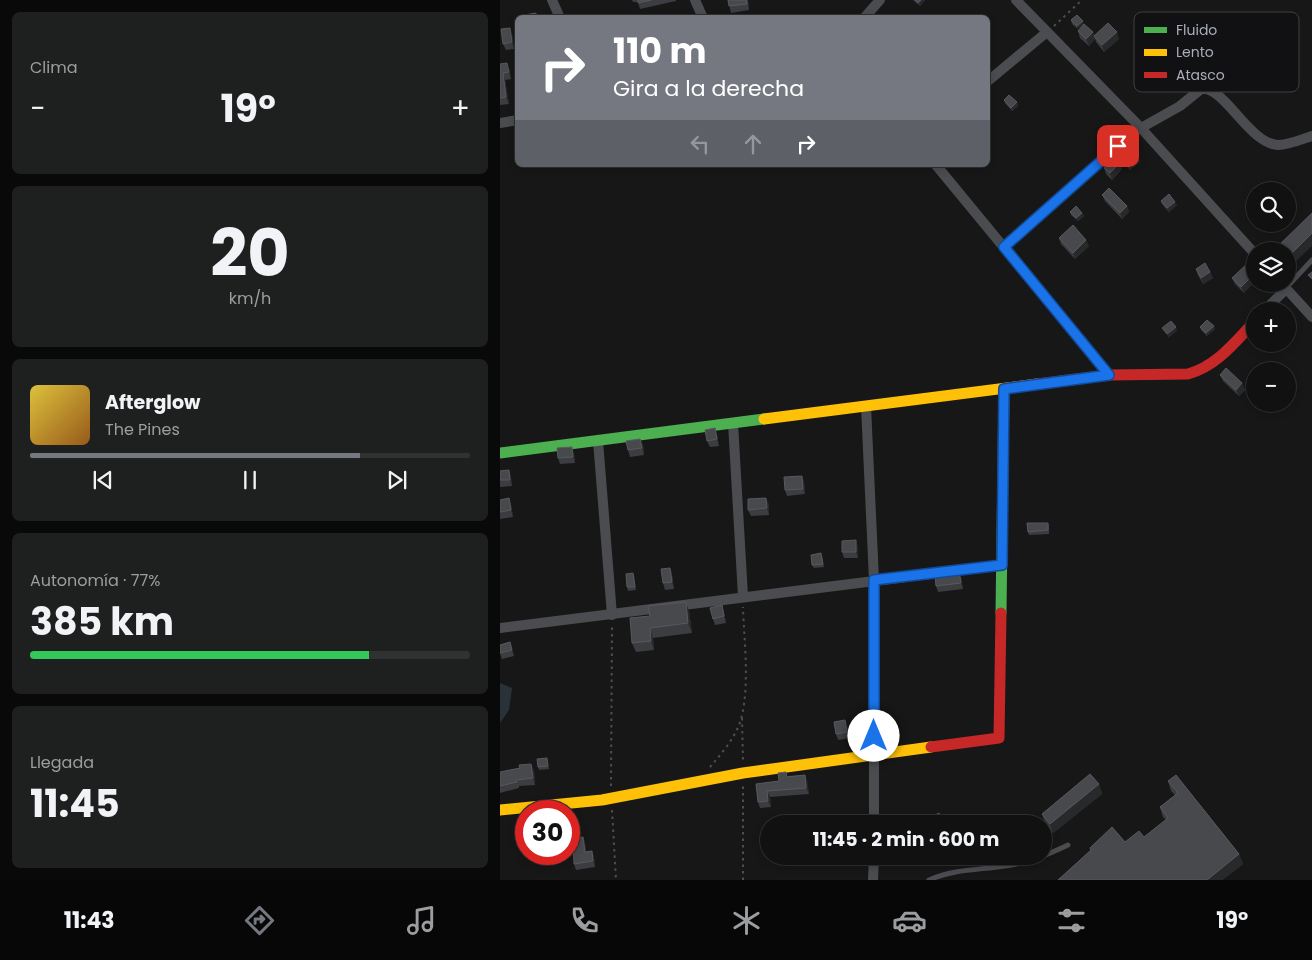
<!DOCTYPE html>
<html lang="es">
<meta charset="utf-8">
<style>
:root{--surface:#111;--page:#1e1f1f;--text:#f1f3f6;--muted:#9c9d9f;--line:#303131;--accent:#757880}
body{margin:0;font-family:Poppins,sans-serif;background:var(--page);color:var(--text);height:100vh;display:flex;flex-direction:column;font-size:19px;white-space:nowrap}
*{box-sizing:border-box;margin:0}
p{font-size:16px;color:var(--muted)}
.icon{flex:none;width:28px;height:28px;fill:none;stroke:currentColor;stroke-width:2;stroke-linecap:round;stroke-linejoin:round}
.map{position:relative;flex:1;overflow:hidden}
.side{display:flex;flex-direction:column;gap:12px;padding:12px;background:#090909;width:500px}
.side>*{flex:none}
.top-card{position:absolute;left:15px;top:15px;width:475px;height:152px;border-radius:8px;box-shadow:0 2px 8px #0003,0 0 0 1px var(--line);background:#757880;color:#fff;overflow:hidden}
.controls{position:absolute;left:746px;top:182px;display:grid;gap:10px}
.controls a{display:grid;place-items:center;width:50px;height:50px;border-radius:50%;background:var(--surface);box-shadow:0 2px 8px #0003,0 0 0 1px var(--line);font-size:25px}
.speed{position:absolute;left:15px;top:800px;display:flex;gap:10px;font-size:25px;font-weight:700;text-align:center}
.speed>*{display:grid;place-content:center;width:65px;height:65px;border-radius:50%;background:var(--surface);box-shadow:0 2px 8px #0003,0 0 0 1px var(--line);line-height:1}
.speed .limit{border:8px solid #d22;background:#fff;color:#111}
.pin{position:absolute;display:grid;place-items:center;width:42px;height:42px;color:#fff;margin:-21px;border-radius:10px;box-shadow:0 2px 8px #0006}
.me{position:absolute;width:55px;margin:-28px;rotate:0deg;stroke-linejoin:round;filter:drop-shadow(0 0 4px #0008)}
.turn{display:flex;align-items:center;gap:18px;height:105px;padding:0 15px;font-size:22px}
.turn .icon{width:65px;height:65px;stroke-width:2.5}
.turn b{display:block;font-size:35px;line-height:42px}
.lanes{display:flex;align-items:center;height:48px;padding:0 15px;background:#0003;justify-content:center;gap:25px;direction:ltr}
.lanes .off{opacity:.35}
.big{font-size:38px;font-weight:700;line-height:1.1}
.side .widget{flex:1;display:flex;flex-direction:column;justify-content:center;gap:8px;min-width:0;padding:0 18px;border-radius:8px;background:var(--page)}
.side .dial{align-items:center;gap:0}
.dial b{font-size:65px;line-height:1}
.song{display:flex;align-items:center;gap:15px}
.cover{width:60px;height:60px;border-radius:8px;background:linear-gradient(135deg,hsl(50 70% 55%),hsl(30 70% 35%))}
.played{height:5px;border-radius:2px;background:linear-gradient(90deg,var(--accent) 75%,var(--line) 75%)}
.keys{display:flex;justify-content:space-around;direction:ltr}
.heat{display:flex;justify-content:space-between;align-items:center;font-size:28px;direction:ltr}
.charge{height:8px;border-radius:4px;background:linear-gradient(90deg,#34c759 77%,var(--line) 0)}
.trip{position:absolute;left:260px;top:815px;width:292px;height:50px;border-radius:25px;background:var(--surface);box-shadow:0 2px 8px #0003,0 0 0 1px var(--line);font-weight:700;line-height:50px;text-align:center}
.tab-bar{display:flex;height:80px;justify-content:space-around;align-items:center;background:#070707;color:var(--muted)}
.tab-bar .icon{width:35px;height:35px}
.tab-bar .active{color:var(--accent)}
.tab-bar b{font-size:22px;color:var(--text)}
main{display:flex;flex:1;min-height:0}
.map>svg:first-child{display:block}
.water{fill:#2a3239}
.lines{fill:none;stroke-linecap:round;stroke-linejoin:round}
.path{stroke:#4d4e52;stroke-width:2;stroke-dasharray:2.5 4;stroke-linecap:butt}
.lane{stroke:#4b4c50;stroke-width:5}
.street{stroke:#4b4c50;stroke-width:10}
.fast{stroke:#4caf50;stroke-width:11}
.slow{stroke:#ffc107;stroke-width:11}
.jam{stroke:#c62828;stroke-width:11}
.wall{fill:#3c3d40}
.shaded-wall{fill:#28292a}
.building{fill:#48494d;stroke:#57595e}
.route-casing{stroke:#114b97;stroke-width:12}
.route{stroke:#1a73e8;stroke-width:9}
.key{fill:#111113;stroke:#3e4045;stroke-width:1}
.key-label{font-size:14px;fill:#a8adb8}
</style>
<main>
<section class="side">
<div class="widget"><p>Clima</p>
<div class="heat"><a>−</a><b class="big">19°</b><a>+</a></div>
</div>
<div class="widget dial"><b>20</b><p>km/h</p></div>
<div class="widget">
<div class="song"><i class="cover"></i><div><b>Afterglow</b><p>The Pines</p></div></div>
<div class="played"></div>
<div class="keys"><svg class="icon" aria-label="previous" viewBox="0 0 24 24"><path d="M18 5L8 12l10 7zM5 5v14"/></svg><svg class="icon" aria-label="pause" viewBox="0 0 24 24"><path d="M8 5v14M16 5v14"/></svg><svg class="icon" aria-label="next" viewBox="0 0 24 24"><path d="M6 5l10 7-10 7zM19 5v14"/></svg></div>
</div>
<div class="widget"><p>Autonomía · 77%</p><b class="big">385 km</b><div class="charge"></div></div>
<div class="widget"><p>Llegada</p><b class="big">11:45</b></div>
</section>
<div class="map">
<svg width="812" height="880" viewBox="0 0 812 880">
<rect width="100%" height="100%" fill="#171717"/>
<polygon class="water" points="0,683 12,688 9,710 0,723"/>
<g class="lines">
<g class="path">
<polyline points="554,26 582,0"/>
<polyline points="242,718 243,761"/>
<path d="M210,767C222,753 236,737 241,719C250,686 244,641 243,607"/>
<polyline points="111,786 112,625"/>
<polyline points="112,810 116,880"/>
<polyline points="243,880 243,785"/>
</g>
<g class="lane">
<polyline points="786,288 812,260"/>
<path d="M429,880C454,869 479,870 505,866C528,863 547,855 568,845"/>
</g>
<g class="street">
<polyline points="52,0 60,18"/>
<polyline points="195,0 203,18"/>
<polyline points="516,0 640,127 755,254"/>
<polyline points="364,18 380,0"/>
<polyline points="488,81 547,32"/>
<polyline points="0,123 18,120"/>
<polyline points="436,165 609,375"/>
<path d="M504,247L632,133L680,106L701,89C724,85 749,144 778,145C789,145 802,139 812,136"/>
<polyline points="782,284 812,317"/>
<polyline points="764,311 786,289"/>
<polyline points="366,406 374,580 374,824"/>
<polyline points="233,423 243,596"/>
<polyline points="98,441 112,615"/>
<polyline points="0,628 502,565"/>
<polyline points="373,880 374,856"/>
</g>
<g class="fast">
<polyline points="0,453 264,419"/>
<polyline points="501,613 504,389"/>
</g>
<g class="slow">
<polyline points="264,419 537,384"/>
<polyline points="0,810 102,800 243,773 431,747"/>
</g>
<g class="jam">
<path d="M537,384L609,375L688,374C717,366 735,342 755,321"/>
<polyline points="431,747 499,738 501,613"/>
</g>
</g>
<g class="wall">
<polygon points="132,0 176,0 176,1 140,9 138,2 133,2"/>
<polygon points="228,0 248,0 249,10 231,13"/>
<polygon points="413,0 425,0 420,6"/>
<polygon points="577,15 578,29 572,24 571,20"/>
<polygon points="578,31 593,32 594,35 619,39 604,52 596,42 595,39 589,46 580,38"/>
<polygon points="12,34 14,49 6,50 3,44"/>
<polygon points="659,50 692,67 681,77 661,56"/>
<polygon points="0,64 9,69 11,79 5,80 9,104 0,105"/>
<polygon points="504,100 517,102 518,106 512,111 505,103"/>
<polygon points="638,155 640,162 630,170 623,162 620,156"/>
<polygon points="620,163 622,169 612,180 606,174 604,168"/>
<polygon points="602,195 627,206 629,212 622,219 605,201"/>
<polygon points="661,201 677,205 669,212 662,204"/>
<polygon points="570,212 582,213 584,216 578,221 571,215"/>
<polygon points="559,238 589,246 575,259 561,244"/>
<polygon points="755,268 744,293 735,284 732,278"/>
<polygon points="696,269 710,272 713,278 703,284 698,275"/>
<polygon points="714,326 715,329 707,336 701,330 700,327"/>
<polygon points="720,375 742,383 745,390 739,396 723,381"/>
<polygon points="215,428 217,435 219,446 210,447 207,441"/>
<polygon points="140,439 143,445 144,455 130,457 128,450"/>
<polygon points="74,453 75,463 60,464 58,458"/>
<polygon points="9,470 11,477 12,486 0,487 0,471"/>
<polygon points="302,476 304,482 305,494 287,496 285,490"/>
<polygon points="9,498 11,504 13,517 0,519 0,500"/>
<polygon points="269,504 269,515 251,516 248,510"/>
<polygon points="548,523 549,526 549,534 529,535 528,532"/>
<polygon points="358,547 358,558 344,558 342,552"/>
<polygon points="322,556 324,567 314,568 312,565"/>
<polygon points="170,568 172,574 174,589 165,590 163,583"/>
<polygon points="133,573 134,576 136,590 128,591 127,587"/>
<polygon points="461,577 463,589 438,592 436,586"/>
<polygon points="222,605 224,612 226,623 215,625 213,619"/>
<polygon points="189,611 192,633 153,638 154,650 136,652 132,643 150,616"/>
<polygon points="10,642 14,656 2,659 0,653 0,645"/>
<polygon points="347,726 350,738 338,740 336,734"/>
<polygon points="47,758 49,769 39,770 38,767"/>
<polygon points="34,770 35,785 19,786 19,788 0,793 0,772"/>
<polygon points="305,775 307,781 309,794 270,797 271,807 260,808 258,802 256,784 279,781 288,776"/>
<polygon points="668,781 739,854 743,864 722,880 558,880 591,850 590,848 625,842 644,837 666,820 663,817 660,807 675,795 671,791"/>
<polygon points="599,784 602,794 553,833 545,823 542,814"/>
<polygon points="83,837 85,843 86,852 92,851 94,857 95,867 76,870 74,864"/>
<polygon points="415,856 427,856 417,861"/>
<polygon points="516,856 523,856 518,859"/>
</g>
<g class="shaded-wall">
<polygon points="421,0 425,0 420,6 418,3"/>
<polygon points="583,21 584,24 578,29 577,26"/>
<polygon points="10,28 12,34 14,49 12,42"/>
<polygon points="593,32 596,38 594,36 595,39 589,46 586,39"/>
<polygon points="617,32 619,39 604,52 602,45"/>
<polygon points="690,60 692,67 681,77 679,71"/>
<polygon points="3,73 5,80 9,104 6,97"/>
<polygon points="517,102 518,106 512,111 511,108"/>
<polygon points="638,155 640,162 630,170 628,164"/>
<polygon points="620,163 622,169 612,180 610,173"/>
<polygon points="675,202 677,205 669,212 667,208"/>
<polygon points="627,206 629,212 622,219 620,213"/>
<polygon points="582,213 584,216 578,221 576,218"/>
<polygon points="812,233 812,246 788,269 788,257"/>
<polygon points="586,240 589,246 575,259 573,253"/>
<polygon points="710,272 713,278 703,284 701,278"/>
<polygon points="755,273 755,282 744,293 741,287"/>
<polygon points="714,326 715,329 707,336 706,333"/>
<polygon points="676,327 677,331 668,338 667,334"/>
<polygon points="742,383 745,390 739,396 736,390"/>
<polygon points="215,428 217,435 219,446 217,439"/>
<polygon points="140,439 143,445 144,455 142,448"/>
<polygon points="72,447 74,453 75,463 73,457"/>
<polygon points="9,470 11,477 12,486 10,480"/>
<polygon points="302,476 304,482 305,494 303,489"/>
<polygon points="9,498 11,504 13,517 11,510"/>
<polygon points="266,498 269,504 269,515 267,508"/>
<polygon points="356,540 358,547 358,558 356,552"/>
<polygon points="170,568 172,574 174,589 172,582"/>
<polygon points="459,571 461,577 463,589 461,583"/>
<polygon points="186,602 189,611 192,633 188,623"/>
<polygon points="222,605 224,612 226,623 224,616"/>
<polygon points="150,628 153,638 154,650 151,641"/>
<polygon points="345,720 347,726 350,738 347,732"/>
<polygon points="31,764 34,770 35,785 33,778"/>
<polygon points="305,775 307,781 309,794 306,788"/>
<polygon points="599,784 602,794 553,833 550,824"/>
<polygon points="267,791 270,797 271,807 268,801"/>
<polygon points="83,837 85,843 87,858 85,852"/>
<polygon points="92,851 94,857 95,867 93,861"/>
<polygon points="739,854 743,864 722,880 707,880"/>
</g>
<g class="building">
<polygon points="138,0 151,0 138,3"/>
<polygon points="228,0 246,0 247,4 229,6"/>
<polygon points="415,0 421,0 418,3"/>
<polygon points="36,13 36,18 18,18 18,16"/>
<polygon points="577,15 583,21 577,26 571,20"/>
<polygon points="608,23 617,32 602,45 594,36"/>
<polygon points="584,24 593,32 586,39 578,31"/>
<polygon points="10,28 12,42 3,44 1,29"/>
<polygon points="7,63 9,72 3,73 6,97 0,98 0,64"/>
<polygon points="509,95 517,102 511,108 504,100"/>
<polygon points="630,147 638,155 628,164 620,156"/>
<polygon points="613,157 620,163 610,173 604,168"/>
<polygon points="609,188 627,206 620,213 602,195"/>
<polygon points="669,194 675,202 667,208 661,201"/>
<polygon points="576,206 582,213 576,218 570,212"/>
<polygon points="812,213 812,233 788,257 788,251 776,251 774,250"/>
<polygon points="573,225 586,240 573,253 559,238"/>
<polygon points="749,262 755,268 755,273 741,287 732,278"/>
<polygon points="705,263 710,272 701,278 696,269"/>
<polygon points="812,272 812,279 808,275"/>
<polygon points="707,320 714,326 706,333 700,327"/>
<polygon points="671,321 676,327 667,334 662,328"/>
<polygon points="726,368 742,383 736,390 720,375"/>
<polygon points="215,428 217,439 207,441 205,430"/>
<polygon points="140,439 142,448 128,450 126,441"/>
<polygon points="72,447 73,457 58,458 57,448"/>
<polygon points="9,470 10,480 0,480 0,471"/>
<polygon points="302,476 303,489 285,490 284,477"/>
<polygon points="9,498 11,510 0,512 0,500"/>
<polygon points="266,498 267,508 248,510 248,499"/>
<polygon points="527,523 548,523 548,530 528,532"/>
<polygon points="356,540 356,552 342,552 342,541"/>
<polygon points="321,553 323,564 312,565 311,555"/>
<polygon points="170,568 172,582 163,583 161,569"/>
<polygon points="459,571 461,583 436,586 435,574"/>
<polygon points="133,573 135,587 127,587 126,574"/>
<polygon points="186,602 188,623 150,628 151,641 132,643 130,618 150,616 148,606"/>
<polygon points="222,605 224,616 213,619 210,608"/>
<polygon points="10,642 12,650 0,653 0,645"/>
<polygon points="345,720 347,732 336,734 334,722"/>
<polygon points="47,758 48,766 38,767 37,759"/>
<polygon points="31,764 33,778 16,780 17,782 0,786 0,772 20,768 19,765"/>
<polygon points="286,772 287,777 305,775 306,788 267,791 268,801 258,802 256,784 279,781 278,773"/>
<polygon points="590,774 599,784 550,824 542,814"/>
<polygon points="676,775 739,854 707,880 558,880 579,861 591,850 590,848 612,827 625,842 639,831 644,837 668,818 660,807 678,793 668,781"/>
<polygon points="439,813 445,824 418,824"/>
<polygon points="528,818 532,824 520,824"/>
<polygon points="83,837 85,852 92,851 93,861 74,864 73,838"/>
</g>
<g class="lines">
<defs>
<polyline id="route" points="374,736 374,580 502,565 504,389 609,375 504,247 618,146"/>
</defs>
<use href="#route" class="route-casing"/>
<use href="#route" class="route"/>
</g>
<rect x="634" y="12" width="165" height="80" rx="8" class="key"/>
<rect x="644" y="27" width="23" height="6" fill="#4caf50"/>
<rect x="644" y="49" width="23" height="7" fill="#ffc107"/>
<rect x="644" y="72" width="23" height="6" fill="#c62828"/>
<g class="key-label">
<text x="676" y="35">Fluido</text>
<text x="676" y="57">Lento</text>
<text x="676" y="80">Atasco</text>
</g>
</svg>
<div class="controls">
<a><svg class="icon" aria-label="search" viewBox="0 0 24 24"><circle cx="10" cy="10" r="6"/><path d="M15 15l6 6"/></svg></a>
<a><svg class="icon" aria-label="layers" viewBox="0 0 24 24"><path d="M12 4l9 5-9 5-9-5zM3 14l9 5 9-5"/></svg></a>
<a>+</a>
<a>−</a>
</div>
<div class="speed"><div class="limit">30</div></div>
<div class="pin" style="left:618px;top:146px;background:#d93025"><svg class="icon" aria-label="arrive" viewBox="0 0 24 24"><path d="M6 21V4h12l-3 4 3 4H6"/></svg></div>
<svg class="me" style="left:374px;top:736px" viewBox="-20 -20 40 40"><circle r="19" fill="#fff"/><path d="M0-13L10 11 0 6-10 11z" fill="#1a73e8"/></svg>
<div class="trip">11:45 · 2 min · 600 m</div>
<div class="top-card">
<div class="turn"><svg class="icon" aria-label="right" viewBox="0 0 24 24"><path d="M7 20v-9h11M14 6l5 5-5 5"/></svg><div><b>110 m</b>Gira a la derecha</div></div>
<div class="lanes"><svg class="icon off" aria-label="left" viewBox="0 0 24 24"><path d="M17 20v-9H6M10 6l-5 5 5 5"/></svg><svg class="icon off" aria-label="ahead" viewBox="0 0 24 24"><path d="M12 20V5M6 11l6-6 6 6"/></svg><svg class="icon" aria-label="right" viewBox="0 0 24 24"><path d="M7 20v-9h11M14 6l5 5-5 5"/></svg></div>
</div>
</div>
</main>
<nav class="tab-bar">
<b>11:43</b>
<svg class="icon active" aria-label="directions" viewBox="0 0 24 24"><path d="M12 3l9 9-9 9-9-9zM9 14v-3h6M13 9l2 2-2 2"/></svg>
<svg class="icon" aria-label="music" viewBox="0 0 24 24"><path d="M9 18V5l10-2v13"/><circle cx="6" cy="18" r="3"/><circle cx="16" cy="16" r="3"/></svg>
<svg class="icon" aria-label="phone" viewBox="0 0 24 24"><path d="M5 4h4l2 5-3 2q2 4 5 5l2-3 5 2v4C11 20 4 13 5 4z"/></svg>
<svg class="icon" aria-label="climate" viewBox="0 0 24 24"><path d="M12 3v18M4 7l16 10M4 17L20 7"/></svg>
<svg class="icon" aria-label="car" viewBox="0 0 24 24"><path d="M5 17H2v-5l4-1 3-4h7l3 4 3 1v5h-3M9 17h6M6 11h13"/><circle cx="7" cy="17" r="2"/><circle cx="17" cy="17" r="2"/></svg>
<svg class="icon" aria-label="filters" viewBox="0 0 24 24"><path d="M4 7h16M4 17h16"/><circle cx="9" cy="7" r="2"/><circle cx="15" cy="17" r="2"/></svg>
<b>19°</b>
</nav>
